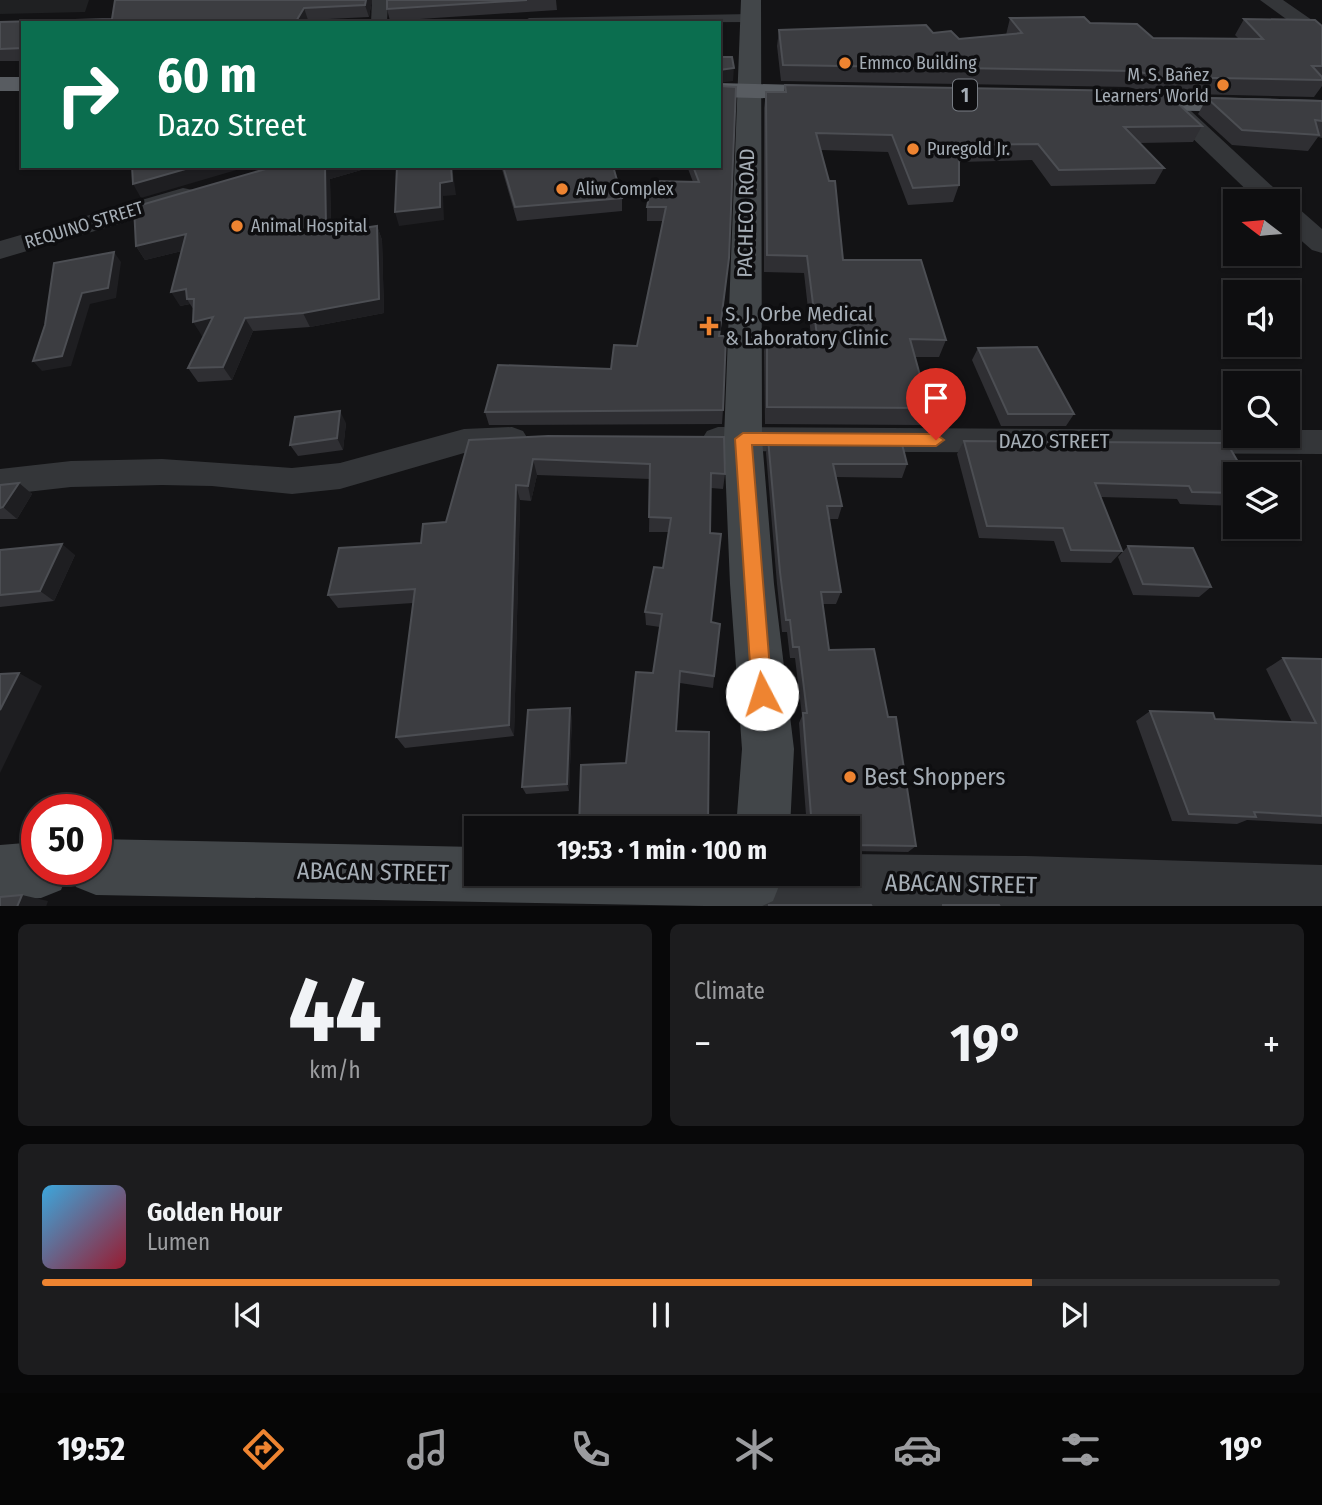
<!DOCTYPE html>
<meta charset="utf-8">
<style>
:root{--surface:#0e0e10;--page:#1c1c1e;--text:#f1f3f6;--muted:#9b9c9f;--line:#2e2e30;--accent:#ee8431}
body{margin:0;font-family:"Fira Sans Condensed",sans-serif;background:var(--page);color:var(--text);height:100vh;display:flex;flex-direction:column;font-size:26px;white-space:nowrap}
*{box-sizing:border-box;margin:0}
p{font-size:23px;color:var(--muted)}
.icon{flex:none;width:38px;height:38px;fill:none;stroke:currentColor;stroke-width:2;stroke-linecap:round;stroke-linejoin:round}
.map{position:relative;height:906px;overflow:hidden}
.details{display:flex;flex-direction:column;gap:18px;padding:18px;background:#080809;flex:1}
.details>*{flex:none}
.banner{position:absolute;left:21px;top:21px;width:700px;height:147px;border-radius:0px;box-shadow:0 2px 5px #0004,0 0 0 2px var(--line);background:#0b6e4f;color:#fff;overflow:hidden}
.needle{width:46px;rotate:286deg}
.tools{position:absolute;left:1223px;top:189px;display:grid;gap:14px}
.tools a{display:grid;place-items:center;width:77px;height:77px;border-radius:0px;background:var(--surface);box-shadow:0 2px 5px #0004,0 0 0 2px var(--line);font-size:35px}
.speed{position:absolute;left:21px;top:794px;display:flex;gap:14px;font-size:35px;font-weight:700;text-align:center}
.speed>*{display:grid;place-content:center;width:91px;height:91px;border-radius:50%;background:var(--surface);box-shadow:0 2px 5px #0004,0 0 0 2px var(--line);line-height:1}
.speed .limit{border:10px solid #d22;background:#fff;color:#111}
.pin{position:absolute;display:grid;place-items:center;width:60px;height:60px;color:#fff;margin:-72px -30px;border-radius:50% 50% 50% 0;rotate:-45deg;box-shadow:0 0 7px #0007}
.pin .icon{rotate:45deg}
.me{position:absolute;width:77px;margin:-38px;rotate:355deg;stroke-linejoin:round;filter:drop-shadow(0 0 5px #0008)}
.turn{display:flex;align-items:center;gap:24px;height:147px;padding:0 21px;font-size:32px}
.turn .icon{width:91px;height:91px;stroke-width:2.5}
.turn b{display:block;font-size:49px;line-height:60px}
.big{font-size:52px;font-weight:700;line-height:1.1}
.details .card{flex:1;display:flex;flex-direction:column;justify-content:center;gap:10px;min-width:0;padding:0 24px;border-radius:10px;background:var(--page)}
.details .dial{align-items:center;gap:0}
.dial b{font-size:91px;line-height:1}
.song{display:flex;align-items:center;gap:21px}
.cover{width:84px;height:84px;border-radius:10px;background:linear-gradient(135deg,hsl(200 70% 55%),hsl(350 70% 35%))}
.played{height:7px;border-radius:4px;background:linear-gradient(90deg,var(--accent) 80%,var(--line) 80%)}
.keys{display:flex;justify-content:space-around;direction:ltr}
.heat{display:flex;justify-content:space-between;align-items:center;font-size:38px;direction:ltr}
.details .tiles{flex:1;display:grid;gap:18px;grid-template-columns:1fr 1fr}
.card:last-child{grid-column:span 2}
.trip{position:absolute;left:464px;top:816px;width:396px;height:70px;border-radius:0px;background:var(--surface);box-shadow:0 2px 5px #0004,0 0 0 2px var(--line);font-weight:700;line-height:70px;text-align:center}
.dock{display:flex;height:112px;justify-content:space-around;align-items:center;background:#060606;color:var(--muted)}
.dock .icon{width:49px;height:49px}
.dock .active{color:var(--accent)}
.dock b{font-size:32px;color:var(--text)}
.map>svg:first-child{display:block}
.built{fill:#1f2022}
.lines{fill:none;stroke-linecap:round;stroke-linejoin:round}
.minor{fill:#343639;fill-rule:evenodd}
.tertiary{fill:#343639;fill-rule:evenodd}
.secondary{fill:#424649;fill-rule:evenodd}
.trunk{fill:#585c61;fill-rule:evenodd}
.wall{fill:#2f2f33}
.shaded-wall{fill:#1e1e21}
.building{fill:#3c3d41;stroke:#4c4e53;stroke-width:2}
.route{fill:#ee8431;stroke:#9b5620;stroke-width:2}
.poi-dot{fill:#ee8431;stroke:#0e0e10;stroke-width:2.5}
.labels{text-anchor:middle;dominant-baseline:central;stroke-width:7;stroke-linejoin:round;paint-order:stroke}
.far-poi-label{font-size:18px;fill:#a5adb5;stroke:#0e0e10;text-anchor:start}
.far-street-label{font-size:18px;fill:#a5adb5;stroke:#0e0e10}
.shield{fill:#0e0e10;stroke:#787d84;stroke-width:2}
.shield-label{font-size:19px;font-weight:bold;fill:#a5adb5}
.street-label{font-size:21px;fill:#a5adb5;stroke:#0e0e10}
.poi-label{font-size:21px;fill:#a5adb5;stroke:#0e0e10;text-anchor:start}
.near-poi-label{font-size:24px;fill:#a5adb5;stroke:#0e0e10;text-anchor:start}
.near-street-label{font-size:24px;fill:#a5adb5;stroke:#0e0e10}
</style>
<div class="map">
<svg width="1322" height="907" viewBox="0 0 1322 907">
<rect width="100%" height="100%" fill="#131315"/>
<polygon class="built" points="0,0 89,0 85,12 0,14"/>
<g class="lines">
<g class="minor">
<polygon points="372,0 388,0 387,23 371,23"/>
<polygon points="751,14 759,19 757,22 521,23 529,18"/>
<polygon points="512,427 523,431 528,439 523,447 464,453 340,489 292,494 212,486 162,485 71,487 0,495 0,469 71,461 162,459 292,468 340,463 464,429"/>
<polygon points="718,427 1236,430 1236,436 1288,436 1288,430 1322,430 1322,454 718,451 707,447 702,439 707,431"/>
</g>
<g class="tertiary">
<polygon points="1260,0 1283,0 1322,27 1322,42 1315,40"/>
<polygon points="1169,96 1177,98 1288,201 1258,201 1161,108 1157,103 1161,98"/>
<polygon points="183,188 193,190 197,196 193,202 0,259 0,241"/>
<polygon points="1288,205 1298,208 1322,229 1322,253 1312,250 1288,229"/>
<polygon points="847,854 1026,856 1322,865 1322,907 746,907 733,901 725,881 728,873 847,873"/>
</g>
<g class="secondary">
<polygon points="741,0 761,0 762,439 774,584 794,749 790,828 736,828 742,749 730,584 724,439"/>
<polygon points="96,839 476,847 476,873 778,873 781,881 773,901 760,907 96,895 76,887 69,870 96,870"/>
<polygon points="37,842 37,870 69,870 61,890 41,898 0,901 0,845"/>
</g>
<g class="trunk">
<rect x="0" y="77" width="23" height="14"/>
<polygon points="719,83 838,86 846,88 850,93 846,98 838,100 719,97"/>
<polygon points="1125,90 1152,96 1322,100 1322,114 1152,110 1117,102 1113,97 1117,92"/>
</g>
</g>
<g class="wall">
<polygon points="372,0 369,17 308,20 23,23 23,61 0,61 0,22 112,19"/>
<polygon points="387,0 556,0 557,10 390,21 387,9"/>
<polygon points="1010,18 1090,23 1153,38 1239,39 1235,35 1244,19 1322,26 1322,86 1314,97 1152,93 1128,87 781,81 777,46 779,30 933,33 959,39 1006,35"/>
<polygon points="785,85 1202,126 1193,142 1140,143 1164,168 1155,184 1051,186 1032,160 959,162 959,185 953,202 908,205 888,152 821,150 843,260 946,340 939,357 915,357 929,408 922,425 765,424 764,351 767,334 811,336 804,273 764,272 764,108 766,92 784,92"/>
<polygon points="1207,98 1322,101 1322,138 1318,137 1308,151 1232,145 1198,114"/>
<polygon points="276,166 375,166 330,179 331,231 332,232 377,226 382,240 384,313 310,327 253,331 232,380 198,382 188,368 205,335 202,336 194,310 190,304 180,306 182,251 145,260 136,246"/>
<polygon points="501,166 613,166 622,198 622,211 517,221"/>
<polygon points="687,166 719,166 729,258 720,336 723,410 722,424 489,425 485,412 611,369 637,346 663,221 647,221 647,207 693,182"/>
<polygon points="978,348 1074,414 1066,426 1001,426 972,360"/>
<polygon points="346,423 343,450 298,456 290,445"/>
<polygon points="768,439 907,464 902,478 836,477 842,506 838,519 829,519 841,592 836,604 822,604 829,650 888,717 916,846 908,852 852,851 851,864 847,868 847,828 807,828 799,723 802,716 795,658 790,658 787,632 782,632 777,584 766,453"/>
<polygon points="469,440 725,474 723,489 711,488 710,533 711,622 720,624 713,688 680,683 626,763 653,673 660,627 646,625 645,612 663,568 668,532 649,532 650,479 537,475 531,501 520,500 514,736 405,748 396,737 413,603 338,608 328,595 421,543 446,522"/>
<polygon points="964,441 1236,474 1236,506 1180,504 1177,499 1100,497 1122,551 1111,563 1061,562 1054,541 979,538 957,454"/>
<polygon points="19,483 32,494 17,519 0,519 0,485"/>
<polygon points="1128,546 1211,587 1199,597 1133,595 1118,557"/>
<polygon points="0,550 75,555 54,601 0,607"/>
<polygon points="1283,658 1322,659 1322,824 1247,820 1237,824 1172,821 1136,721 1150,711 1215,719 1292,722 1266,669"/>
<polygon points="572,717 569,791 526,794 522,787"/>
</g>
<g class="shaded-wall">
<polygon points="366,0 372,0 369,17 365,5"/>
<polygon points="304,8 308,20 306,23 295,23"/>
<polygon points="734,68 733,81 719,83 719,70"/>
<polygon points="196,166 250,166 141,198 133,184"/>
<polygon points="325,166 375,166 330,179 331,231 335,241 326,228"/>
<polygon points="451,166 452,166 456,195 443,196 444,220 399,226 395,212 440,183"/>
<polygon points="377,226 382,240 384,313 310,327 303,313"/>
<polygon points="186,234 194,248 145,260 136,246"/>
<polygon points="114,252 121,262 116,298 90,304 71,366 42,371 33,361"/>
<polygon points="186,289 187,299 190,304 180,306 171,292"/>
<polygon points="213,317 222,331 202,336 193,322"/>
<polygon points="245,318 253,331 232,380 223,367"/>
<polygon points="340,411 346,423 343,450 337,438"/>
<polygon points="533,459 537,475 531,501 528,486"/>
<polygon points="19,483 32,494 17,519 3,507"/>
<polygon points="516,485 520,500 514,736 509,725"/>
<polygon points="62,544 75,555 54,601 40,591"/>
<polygon points="19,673 42,686 0,773 0,710"/>
<polygon points="570,708 572,717 569,791 567,784"/>
<polygon points="22,895 48,901 46,907 17,907"/>
</g>
<g class="building">
<polygon points="115,0 366,0 365,5 304,8 295,23 23,23 23,48 0,49 0,22 112,19"/>
<polygon points="387,0 527,0 387,9"/>
<polygon points="1084,17 1090,23 1137,24 1153,38 1263,39 1244,19 1315,20 1322,26 1322,66 1312,66 1322,77 1322,80 1161,77 1136,71 783,65 779,30 926,25 933,33 951,31 959,39 1022,33 1010,18"/>
<polygon points="719,57 732,57 734,68 719,70"/>
<polygon points="785,85 1136,91 1171,97 1202,126 1124,127 1164,168 1059,170 1038,144 959,145 959,185 913,188 892,135 816,133 829,181 835,181 843,260 921,260 946,340 910,339 929,408 767,407 767,334 817,336 807,256 767,255 766,92 786,92"/>
<polygon points="719,86 736,87 729,258 719,336 726,336 723,410 485,412 498,365 611,369 614,345 637,346 666,207 647,207 652,181 699,182 693,166 719,166"/>
<polygon points="1207,98 1322,101 1322,121 1315,120 1319,135 1242,130"/>
<polygon points="132,166 196,166 133,184"/>
<polygon points="276,166 325,166 326,228 330,228 330,233 377,226 379,299 303,313 245,318 223,367 188,368 213,317 193,322 194,299 187,299 186,289 171,292 186,234 136,246 134,207"/>
<polygon points="397,166 451,166 452,181 440,183 440,207 395,212"/>
<polygon points="503,166 613,166 622,198 515,207"/>
<polygon points="114,252 108,288 82,293 62,356 33,361 45,325 54,263"/>
<polygon points="1037,347 1074,414 1008,414 978,348"/>
<polygon points="340,411 337,438 290,445 295,417"/>
<polygon points="548,436 724,437 725,474 711,473 710,533 721,534 711,622 720,624 714,676 680,671 676,731 709,732 708,828 579,828 581,765 626,763 636,672 653,673 662,614 645,612 654,567 663,568 671,518 649,517 650,464 533,459 528,486 516,485 509,725 396,737 415,589 328,595 339,548 421,543 423,524 446,522 469,440"/>
<polygon points="768,439 901,440 907,464 833,464 842,506 827,506 841,592 821,592 829,650 874,649 888,717 896,717 916,846 853,845 851,864 847,864 847,828 812,828 803,713 807,713 799,647 793,647 790,620 786,620 780,572"/>
<polygon points="964,441 1227,443 1245,474 1236,474 1236,493 1192,492 1189,486 1095,483 1122,551 1071,550 1063,528 987,526"/>
<polygon points="19,483 3,507 0,508 0,485"/>
<polygon points="62,544 40,591 0,595 0,550"/>
<polygon points="1128,546 1193,548 1211,587 1143,584"/>
<polygon points="1283,658 1322,659 1322,816 1254,812 1256,817 1189,814 1150,711 1213,713 1215,719 1316,723"/>
<polygon points="19,673 0,710 0,674"/>
<polygon points="570,708 567,784 522,787 528,710"/>
<polygon points="22,895 17,907 0,907 0,897"/>
<polygon points="769,905 871,905 872,907 769,907"/>
<polygon points="943,905 999,905 1000,907 943,907"/>
</g>
<polygon class="route" points="743,433 936,434 944,440 936,446 752,445 772,694 769,701 762,704 755,701 752,694 735,439"/>
<g class="poi-dot">
<circle cx="845" cy="63" r="7"/>
<circle cx="1223" cy="85" r="7"/>
<circle cx="913" cy="149" r="7"/>
<circle cx="562" cy="189" r="7"/>
<circle cx="237" cy="226" r="7"/>
<path d="M705.5 315.5h7v7h7v7h-7v7h-7v-7h-7v-7h7z"/>
<circle cx="850" cy="777" r="7"/>
</g>
<g class="labels">
<g class="far-poi-label">
<text x="859" y="63">Emmco Building</text>
<text x="1209" y="75" text-anchor="end">M. S. Bañez<tspan x="1209" dy="21">Learners' World</tspan></text>
<text x="927" y="149">Puregold Jr.</text>
<text x="576" y="189">Aliw Complex</text>
<text x="251" y="226">Animal Hospital</text>
</g>
<g class="far-street-label">
<text transform="translate(84 225) rotate(-17)">REQUINO STREET</text>
</g>
<rect class="shield" x="953" y="79.5" width="24" height="31" rx="5"/>
<g class="shield-label">
<text x="965" y="95">1</text>
</g>
<g class="street-label">
<text transform="translate(746 213) rotate(-89)">PACHECO ROAD</text>
<text x="1054" y="441">DAZO STREET</text>
</g>
<g class="poi-label">
<text x="725" y="314">S. J. Orbe Medical<tspan x="725" dy="24">&amp; Laboratory Clinic</tspan></text>
</g>
<g class="near-poi-label">
<text x="864" y="777">Best Shoppers</text>
</g>
<g class="near-street-label">
<text transform="translate(373 872) rotate(1)">ABACAN STREET</text>
<text transform="translate(961 884) rotate(1)">ABACAN STREET</text>
</g>
</g>
</svg>
<div class="tools">
<a><svg class="needle" viewBox="-14 -14 28 28"><path d="M0-13l5 13h-10z" fill="#e53935"/><path d="M0 13l5-13h-10z" fill="#9b9c9f"/></svg></a>
<a><svg class="icon" aria-label="sound" viewBox="0 0 24 24"><path d="M4 9h4l5-4v14l-5-4H4zM17 9q2 3 0 6"/></svg></a>
<a><svg class="icon" aria-label="search" viewBox="0 0 24 24"><circle cx="10" cy="10" r="6"/><path d="M15 15l6 6"/></svg></a>
<a><svg class="icon" aria-label="layers" viewBox="0 0 24 24"><path d="M12 4l9 5-9 5-9-5zM3 14l9 5 9-5"/></svg></a>
</div>
<div class="speed"><div class="limit">50</div></div>
<div class="pin" style="left:936px;top:440px;background:#d93025"><svg class="icon" aria-label="arrive" viewBox="0 0 24 24"><path d="M6 21V4h12l-3 4 3 4H6"/></svg></div>
<svg class="me" style="left:762px;top:694px" viewBox="-20 -20 40 40"><circle r="19" fill="#fff"/><path d="M0-13L10 11 0 6-10 11z" fill="#ee8431"/></svg>
<div class="trip">19:53 · 1 min · 100 m</div>
<div class="banner">
<div class="turn"><svg class="icon" aria-label="right" viewBox="0 0 24 24"><path d="M7 20v-9h11M14 6l5 5-5 5"/></svg><div><b>60 m</b>Dazo Street</div></div>
</div>
</div>
<section class="details">
<div class="tiles">
<div class="card dial"><b>44</b><p>km/h</p></div>
<div class="card"><p>Climate</p>
<div class="heat"><a>−</a><b class="big">19°</b><a>+</a></div>
</div>
<div class="card">
<div class="song"><i class="cover"></i><div><b>Golden Hour</b><p>Lumen</p></div></div>
<div class="played"></div>
<div class="keys"><svg class="icon" aria-label="previous" viewBox="0 0 24 24"><path d="M18 5L8 12l10 7zM5 5v14"/></svg><svg class="icon" aria-label="pause" viewBox="0 0 24 24"><path d="M8 5v14M16 5v14"/></svg><svg class="icon" aria-label="next" viewBox="0 0 24 24"><path d="M6 5l10 7-10 7zM19 5v14"/></svg></div>
</div>
</div>
</section>
<nav class="dock">
<b>19:52</b>
<svg class="icon active" aria-label="directions" viewBox="0 0 24 24"><path d="M12 3l9 9-9 9-9-9zM9 14v-3h6M13 9l2 2-2 2"/></svg>
<svg class="icon" aria-label="music" viewBox="0 0 24 24"><path d="M9 18V5l10-2v13"/><circle cx="6" cy="18" r="3"/><circle cx="16" cy="16" r="3"/></svg>
<svg class="icon" aria-label="phone" viewBox="0 0 24 24"><path d="M5 4h4l2 5-3 2q2 4 5 5l2-3 5 2v4C11 20 4 13 5 4z"/></svg>
<svg class="icon" aria-label="climate" viewBox="0 0 24 24"><path d="M12 3v18M4 7l16 10M4 17L20 7"/></svg>
<svg class="icon" aria-label="car" viewBox="0 0 24 24"><path d="M5 17H2v-5l4-1 3-4h7l3 4 3 1v5h-3M9 17h6M6 11h13"/><circle cx="7" cy="17" r="2"/><circle cx="17" cy="17" r="2"/></svg>
<svg class="icon" aria-label="filters" viewBox="0 0 24 24"><path d="M4 7h16M4 17h16"/><circle cx="9" cy="7" r="2"/><circle cx="15" cy="17" r="2"/></svg>
<b>19°</b>
</nav>
